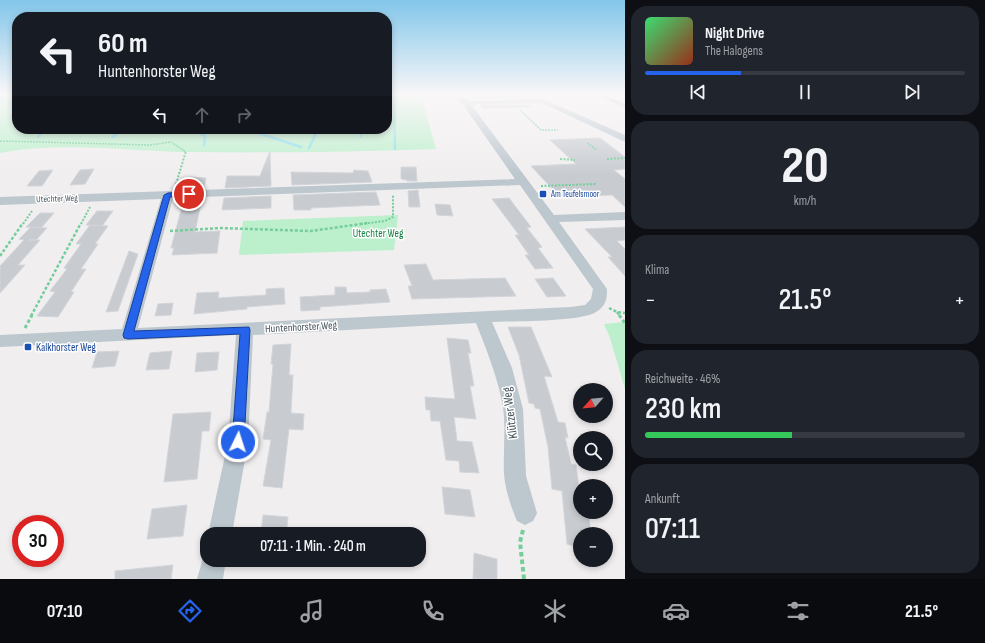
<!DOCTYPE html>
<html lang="de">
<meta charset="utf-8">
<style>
:root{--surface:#171b24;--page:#20242c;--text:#f1f3f6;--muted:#9ea1a6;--line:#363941;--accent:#2563eb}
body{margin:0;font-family:"Sofia Sans Condensed",sans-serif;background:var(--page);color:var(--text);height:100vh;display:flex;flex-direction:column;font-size:15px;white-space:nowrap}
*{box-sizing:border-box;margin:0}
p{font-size:13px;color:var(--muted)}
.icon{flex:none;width:22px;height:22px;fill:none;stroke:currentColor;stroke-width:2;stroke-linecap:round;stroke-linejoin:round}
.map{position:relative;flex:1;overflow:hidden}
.side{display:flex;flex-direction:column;gap:6px;padding:6px;background:#0d0f14;width:360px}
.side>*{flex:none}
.banner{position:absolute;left:12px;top:12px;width:380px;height:122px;border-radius:16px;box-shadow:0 2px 6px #0003;background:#171b24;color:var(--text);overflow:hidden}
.needle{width:26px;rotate:243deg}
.buttons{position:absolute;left:573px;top:383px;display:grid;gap:8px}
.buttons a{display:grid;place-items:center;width:40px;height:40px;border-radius:50%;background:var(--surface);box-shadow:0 2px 6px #0003;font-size:20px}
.speed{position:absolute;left:12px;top:515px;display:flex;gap:8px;font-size:20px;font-weight:700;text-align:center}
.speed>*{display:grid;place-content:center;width:52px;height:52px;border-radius:50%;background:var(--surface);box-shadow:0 2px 6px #0003;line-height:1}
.speed .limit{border:6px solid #d22;background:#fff;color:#111}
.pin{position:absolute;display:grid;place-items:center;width:34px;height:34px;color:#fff;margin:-17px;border:2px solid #fff;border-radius:50%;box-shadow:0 1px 4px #0007}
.me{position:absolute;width:44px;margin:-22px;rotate:4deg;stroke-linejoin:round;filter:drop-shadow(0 0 3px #0008)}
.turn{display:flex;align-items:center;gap:14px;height:84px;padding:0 20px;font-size:18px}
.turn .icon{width:52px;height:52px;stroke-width:2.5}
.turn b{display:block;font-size:28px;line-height:34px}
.lanes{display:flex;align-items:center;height:38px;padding:0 20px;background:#0003;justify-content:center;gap:20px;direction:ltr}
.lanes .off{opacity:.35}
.big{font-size:30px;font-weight:600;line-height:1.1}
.side .card{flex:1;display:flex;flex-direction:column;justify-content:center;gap:6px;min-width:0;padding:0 14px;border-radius:16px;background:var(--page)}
.side .dial{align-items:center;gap:0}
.dial b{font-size:52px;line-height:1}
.song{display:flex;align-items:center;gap:12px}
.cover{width:48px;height:48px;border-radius:6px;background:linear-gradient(135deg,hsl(140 70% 55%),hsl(10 70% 35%))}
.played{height:4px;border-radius:2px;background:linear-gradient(90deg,var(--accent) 30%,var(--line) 30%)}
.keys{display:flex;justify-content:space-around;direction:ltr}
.heat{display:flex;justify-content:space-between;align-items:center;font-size:22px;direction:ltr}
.charge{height:6px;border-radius:3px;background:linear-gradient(90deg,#34c759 46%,var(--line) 0)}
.trip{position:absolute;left:200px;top:527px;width:226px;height:40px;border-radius:16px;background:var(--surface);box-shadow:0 2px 6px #0003;font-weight:600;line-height:40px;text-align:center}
.tab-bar{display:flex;height:64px;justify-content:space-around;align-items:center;background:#090b0e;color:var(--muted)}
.tab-bar .icon{width:28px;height:28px}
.tab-bar .on{color:var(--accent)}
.tab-bar b{font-size:18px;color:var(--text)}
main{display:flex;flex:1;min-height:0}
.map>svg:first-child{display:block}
.green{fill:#bcefcc}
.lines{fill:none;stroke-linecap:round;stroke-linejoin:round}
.stream{stroke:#89e0ed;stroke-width:2.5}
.building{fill:#c8ccd1;stroke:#d2d5da}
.path-far4{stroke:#74ce9b;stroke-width:1.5;stroke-dasharray:2 1;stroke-linecap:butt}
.path-far3{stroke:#74ce9b;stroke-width:2;stroke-dasharray:2 1.5;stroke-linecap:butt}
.path-far2{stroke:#74ce9b;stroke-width:2.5;stroke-dasharray:3 2;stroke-linecap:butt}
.path-far1{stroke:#74ce9b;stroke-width:3;stroke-dasharray:3.5 2.5;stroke-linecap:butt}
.path{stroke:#74ce9b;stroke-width:4;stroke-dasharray:4.5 3;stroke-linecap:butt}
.minor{fill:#bcc7ce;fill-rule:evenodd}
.rail{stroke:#b1b4b9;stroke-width:2}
.route{fill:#2563eb;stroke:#184099}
.transit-dot{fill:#1a4fb4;stroke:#fff;stroke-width:1.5}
.labels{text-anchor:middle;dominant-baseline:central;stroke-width:3;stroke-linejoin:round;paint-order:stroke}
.far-transit-label{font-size:9px;fill:#164399;stroke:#fff;text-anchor:start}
.far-street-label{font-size:9px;fill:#46545c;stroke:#fff}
.park-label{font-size:11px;fill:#167f42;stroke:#fff}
.street-label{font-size:11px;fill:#46545c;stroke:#fff}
.transit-label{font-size:11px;fill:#164399;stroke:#fff;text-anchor:start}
.near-street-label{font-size:13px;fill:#46545c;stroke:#fff}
</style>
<main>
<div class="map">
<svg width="625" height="579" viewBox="0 0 625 579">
<rect width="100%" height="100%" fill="#f1eeef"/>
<g class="green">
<path d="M0,94H17V129H387V94H423V103L436,149C353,152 270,153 187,152C126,151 60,141 0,153Z"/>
<polygon points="398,215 394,250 239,255 243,221"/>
<polygon points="625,322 625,389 610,338 604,324"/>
</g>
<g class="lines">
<g class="stream">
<polyline points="394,94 395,149"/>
<polyline points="0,101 17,100"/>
<polyline points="195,129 197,132 205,136 204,145"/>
<polyline points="252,131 301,147"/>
<polyline points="38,137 44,129"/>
<polyline points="113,137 121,129"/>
<polyline points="361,137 362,129"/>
<polyline points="309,148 318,129"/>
</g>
</g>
<g class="building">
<polygon points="469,94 517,94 521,98 474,99"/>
<polygon points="480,105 529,105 532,107 483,108"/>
<polygon points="600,138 625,157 625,169 614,170 625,179 625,207 612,195 560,197 531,166 576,164 550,140"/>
<polygon points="270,151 271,186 225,188 227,176 260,176"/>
<polygon points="401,167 416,167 417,181 407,181 407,180 401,179"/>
<polygon points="94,169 85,184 70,185 80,170"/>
<polygon points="53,170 42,186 27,186 39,171"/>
<polygon points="354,170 368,171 372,182 292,185 291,172 353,173"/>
<polygon points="190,177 206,178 204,188 187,189"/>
<polygon points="418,190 420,207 409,207 408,191"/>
<polygon points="376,192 380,205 311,208 311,210 294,210 293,195"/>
<polygon points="271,196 271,208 222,210 224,198"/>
<polygon points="202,198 195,232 220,231 217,253 172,255 174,248 171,248 184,199"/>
<polygon points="509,198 531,227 527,228 542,247 538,248 553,268 535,269 525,255 529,255 515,235 519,235 492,199"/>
<polygon points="435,204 450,205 453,216 437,215"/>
<polygon points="97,211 113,211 102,226 86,225"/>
<polygon points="40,213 54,213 41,228 26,227"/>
<polygon points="90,225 108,226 95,244 98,244 81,269 86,269 71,292 74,292 58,317 37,316 55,292 50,291 67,269 64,268 81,244 76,244"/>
<polygon points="31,227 47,228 36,240 29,240 40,240 18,265 25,265 0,293 0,266 24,240 19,239"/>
<polygon points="625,227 625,240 617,241 625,249 625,276 608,257 612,257 585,229"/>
<polygon points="129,251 138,254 118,311 106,312"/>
<polygon points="426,264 433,280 505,278 516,296 412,299 408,286 412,286 404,265"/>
<polygon points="553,278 566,296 547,297 535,279"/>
<polygon points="335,287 346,287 347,293 370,292 370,290 386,289 390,302 320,307 320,310 301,311 300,297 335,295"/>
<polygon points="284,288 285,304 247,307 247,309 194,314 197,293 219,292 218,298 266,295 266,289"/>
<polygon points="173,303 171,315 155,316 158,304"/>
<polygon points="508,327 531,327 552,377 544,376 558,422 565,423 568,438 565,437 571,464 576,465 580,495 580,515 589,518 591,534 580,534 580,548 567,544 562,491 552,489 548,447 540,409 535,408 534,404 529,403 519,355"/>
<polygon points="447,338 468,340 471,353 468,353 474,386 470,386 476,419 454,417 457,441 472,442 479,473 460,472 459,461 446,460 440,421 431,421 430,410 426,410 425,397 455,399"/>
<polygon points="291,344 289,375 293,375 291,413 304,414 303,430 289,429 282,488 263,486 271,440 263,439 267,412 269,412 273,364 271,364 273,345"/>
<polygon points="119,351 115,366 92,368 97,352"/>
<polygon points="172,351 169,369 146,370 150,353"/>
<polygon points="219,352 217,370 195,372 197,353"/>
<polygon points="211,412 209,431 202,431 197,479 164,482 173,414"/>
<polygon points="442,487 470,490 475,517 445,514"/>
<polygon points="187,505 183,536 147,539 152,509"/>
<polygon points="263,515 288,517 287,527 284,527 283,534 261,534"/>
<polygon points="474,553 497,559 497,579 473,579"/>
<polygon points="173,565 171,579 115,579 115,571"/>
</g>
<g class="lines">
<g class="path-far4">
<polyline points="595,94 625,107"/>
<polyline points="520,110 541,130 558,130"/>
<polyline points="0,141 150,145 171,142 186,152"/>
<polyline points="587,143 597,150"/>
</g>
<g class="path-far3">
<polyline points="560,159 575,160"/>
<polyline points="607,159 625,158"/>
<polyline points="176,184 186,151"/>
<polyline points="541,186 596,184"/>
<polyline points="23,224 32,211"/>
<polyline points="81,224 90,207"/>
<polyline points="361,224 385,221 393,217 393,195"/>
</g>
<g class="path-far2">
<polyline points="170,231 221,228 311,231 368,223"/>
<polyline points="0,256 23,223"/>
<polyline points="609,308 617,312 625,313"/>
<polyline points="617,312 620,316"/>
<polyline points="31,316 81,223"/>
</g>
<g class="path-far1">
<polyline points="619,315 625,323"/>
<polyline points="25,328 32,315"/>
</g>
<polyline class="path" points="523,530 520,542 524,579"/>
<g class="minor">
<path d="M454,94H462L466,99L470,101L543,99L625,135V142L542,103L476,104L472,106L554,215L625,212V220L559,222L607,289C607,299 606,306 596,312C581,322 513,321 492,322L512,368L523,409L526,476L537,513L533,521L525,525L517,521C511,507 505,489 504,474C503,452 506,429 503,407C498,378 487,351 476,323L253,335L248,442L232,534H208L228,442L236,335L0,347V335L122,329L161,199L0,205V197L515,179L464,106L465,104L460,103ZM520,185L593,289L591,299L585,305L571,307L138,328L173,198Z"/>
<polygon points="207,550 207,560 226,560 223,579 197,579 205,551"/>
</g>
<polyline class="rail" points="598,94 625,105"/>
</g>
<linearGradient id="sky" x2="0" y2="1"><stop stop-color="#82c6ea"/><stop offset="0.54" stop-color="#f9f7f8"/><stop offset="1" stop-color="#f9f7f8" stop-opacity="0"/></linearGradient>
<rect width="625" height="175" fill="url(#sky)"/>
<polygon class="route" points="189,192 193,194 192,195 170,197 134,331 249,327 250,330 244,442 243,446 238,448 234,446 232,442 240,334 128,339 124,338 123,335 164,195 168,193"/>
<g class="transit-dot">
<rect x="539" y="190" width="8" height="8" rx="2"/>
<rect x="24" y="343" width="8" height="8" rx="2"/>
</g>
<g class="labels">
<g class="far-transit-label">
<text x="551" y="194">Am Teufelsmoor</text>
</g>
<g class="far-street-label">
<text transform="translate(57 199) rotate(-2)">Utechter Weg</text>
</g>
<g class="park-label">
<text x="378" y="233">Utechter Weg</text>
</g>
<g class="street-label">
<text transform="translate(301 327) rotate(-3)">Huntenhorster Weg</text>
</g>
<g class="transit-label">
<text x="36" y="347">Kalkhorster Weg</text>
</g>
<g class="near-street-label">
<text transform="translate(510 413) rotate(-97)">Klützer Weg</text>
</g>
</g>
</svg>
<div class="buttons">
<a><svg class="needle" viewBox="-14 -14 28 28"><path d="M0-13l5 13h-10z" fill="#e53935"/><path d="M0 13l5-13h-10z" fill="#9ea1a6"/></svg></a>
<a><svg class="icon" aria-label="search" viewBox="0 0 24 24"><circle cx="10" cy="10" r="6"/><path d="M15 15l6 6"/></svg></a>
<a>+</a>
<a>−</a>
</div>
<div class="speed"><div class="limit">30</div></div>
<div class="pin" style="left:189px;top:194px;background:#d93025"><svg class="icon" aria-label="arrive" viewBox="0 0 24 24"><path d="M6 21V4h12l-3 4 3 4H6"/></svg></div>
<svg class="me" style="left:238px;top:442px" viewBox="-20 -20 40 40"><circle r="17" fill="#2563eb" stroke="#fff" stroke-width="3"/><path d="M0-11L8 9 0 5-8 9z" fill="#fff"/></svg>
<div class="trip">07:11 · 1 Min. · 240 m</div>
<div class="banner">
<div class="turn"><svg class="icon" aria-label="left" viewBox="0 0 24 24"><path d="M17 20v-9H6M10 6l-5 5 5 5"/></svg><div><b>60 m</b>Huntenhorster Weg</div></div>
<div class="lanes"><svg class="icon" aria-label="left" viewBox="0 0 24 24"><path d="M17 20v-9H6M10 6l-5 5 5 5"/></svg><svg class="icon off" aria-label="ahead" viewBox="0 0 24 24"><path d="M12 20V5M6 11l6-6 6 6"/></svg><svg class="icon off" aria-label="right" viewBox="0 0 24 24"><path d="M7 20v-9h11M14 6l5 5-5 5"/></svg></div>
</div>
</div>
<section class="side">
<div class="card">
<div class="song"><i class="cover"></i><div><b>Night Drive</b><p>The Halogens</p></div></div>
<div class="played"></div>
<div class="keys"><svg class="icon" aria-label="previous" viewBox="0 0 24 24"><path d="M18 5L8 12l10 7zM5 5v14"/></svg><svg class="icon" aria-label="pause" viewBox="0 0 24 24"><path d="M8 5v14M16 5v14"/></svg><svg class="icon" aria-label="next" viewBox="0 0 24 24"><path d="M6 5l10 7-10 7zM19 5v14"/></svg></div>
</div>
<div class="card dial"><b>20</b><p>km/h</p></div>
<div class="card"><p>Klima</p>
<div class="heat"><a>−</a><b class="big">21.5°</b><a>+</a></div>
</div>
<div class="card"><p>Reichweite · 46%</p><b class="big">230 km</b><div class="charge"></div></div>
<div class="card"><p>Ankunft</p><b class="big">07:11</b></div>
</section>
</main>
<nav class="tab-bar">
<b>07:10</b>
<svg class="icon on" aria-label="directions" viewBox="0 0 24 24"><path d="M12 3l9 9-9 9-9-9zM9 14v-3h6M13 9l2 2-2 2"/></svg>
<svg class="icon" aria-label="music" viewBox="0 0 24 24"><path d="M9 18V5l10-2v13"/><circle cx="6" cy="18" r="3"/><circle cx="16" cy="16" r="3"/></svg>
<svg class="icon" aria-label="phone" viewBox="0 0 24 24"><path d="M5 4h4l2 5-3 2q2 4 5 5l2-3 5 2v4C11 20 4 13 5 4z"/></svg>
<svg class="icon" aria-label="climate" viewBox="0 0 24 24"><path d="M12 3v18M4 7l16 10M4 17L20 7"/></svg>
<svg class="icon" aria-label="car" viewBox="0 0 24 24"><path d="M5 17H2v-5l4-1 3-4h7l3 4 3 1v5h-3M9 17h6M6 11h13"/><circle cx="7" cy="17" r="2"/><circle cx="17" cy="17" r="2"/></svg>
<svg class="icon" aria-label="filters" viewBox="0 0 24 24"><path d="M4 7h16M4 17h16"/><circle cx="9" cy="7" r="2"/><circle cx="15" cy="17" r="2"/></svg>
<b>21.5°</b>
</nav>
